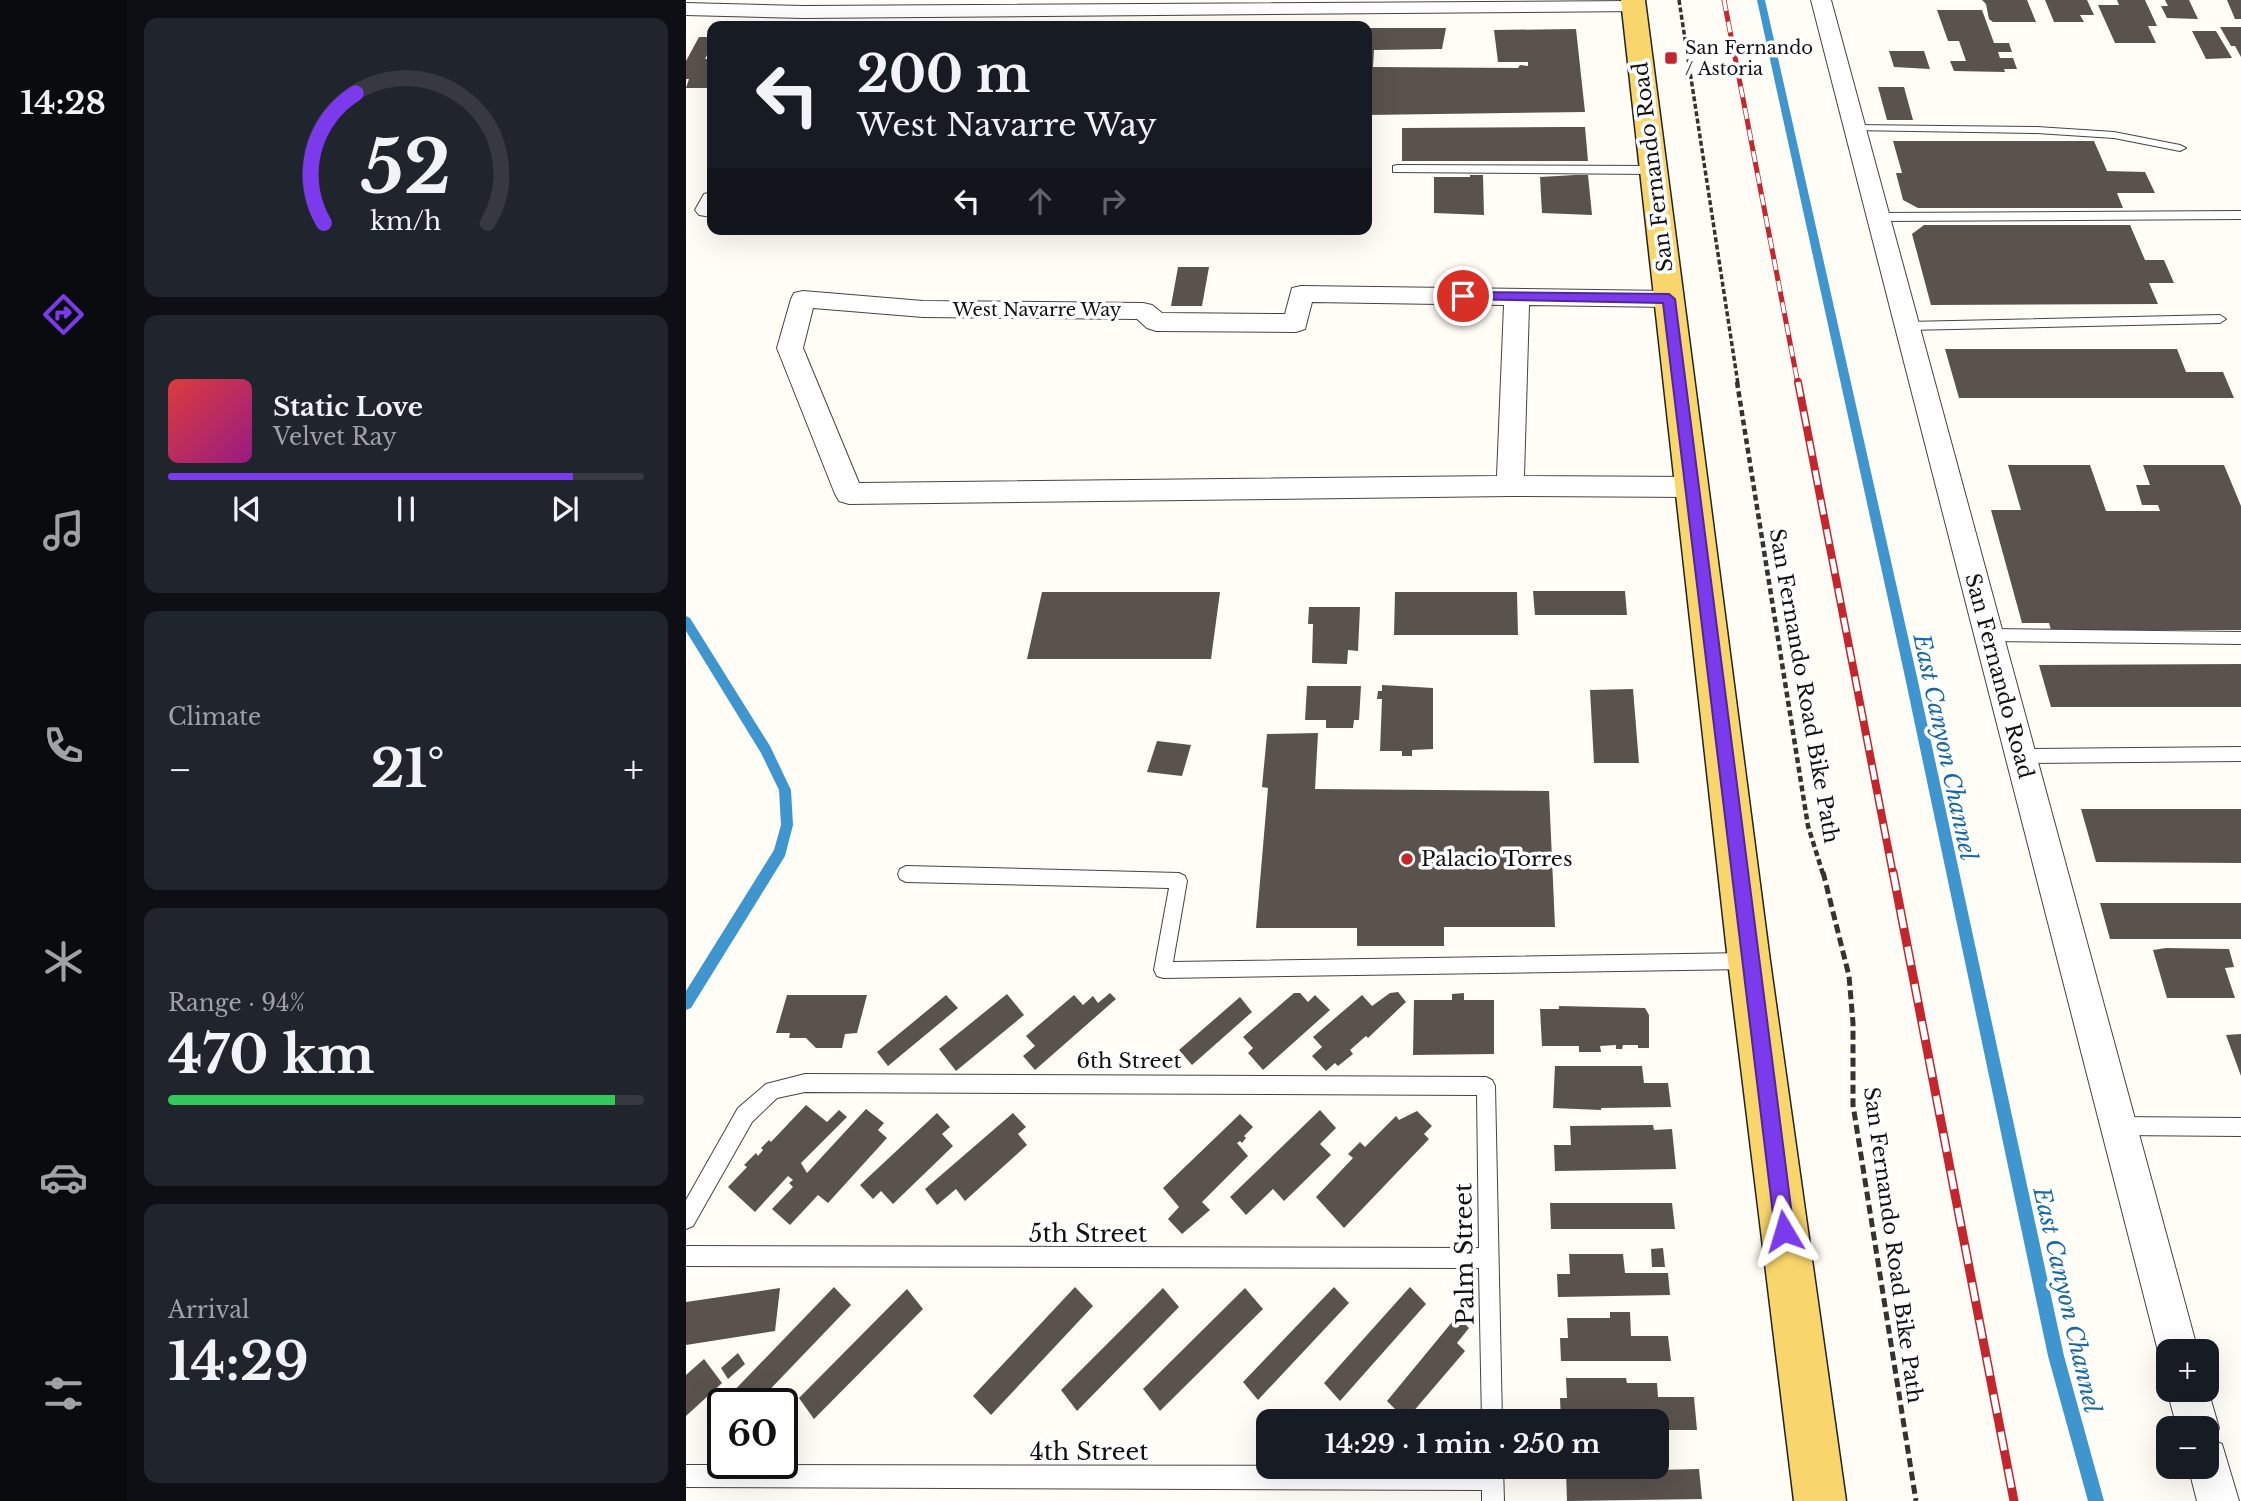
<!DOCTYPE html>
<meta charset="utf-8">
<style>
:root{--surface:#171b24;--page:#20242c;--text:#f1f3f6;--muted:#9ea1a6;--line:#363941;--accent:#7c3aed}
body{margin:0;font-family:"Libre Baskerville",serif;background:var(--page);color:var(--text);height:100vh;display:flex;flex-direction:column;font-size:26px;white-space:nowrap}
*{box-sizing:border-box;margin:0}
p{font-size:23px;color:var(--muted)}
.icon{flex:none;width:38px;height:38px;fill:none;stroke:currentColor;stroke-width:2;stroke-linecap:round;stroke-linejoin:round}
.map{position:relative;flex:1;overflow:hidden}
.drawer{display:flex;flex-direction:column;gap:18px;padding:18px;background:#0d0f14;width:560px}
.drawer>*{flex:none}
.hud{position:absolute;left:21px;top:21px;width:665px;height:214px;border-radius:14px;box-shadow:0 7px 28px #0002;background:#171b24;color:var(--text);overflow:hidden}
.buttons{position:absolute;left:1470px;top:1339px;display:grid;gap:14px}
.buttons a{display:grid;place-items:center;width:63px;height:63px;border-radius:14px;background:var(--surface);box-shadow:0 7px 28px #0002;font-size:35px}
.speed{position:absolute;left:21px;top:1388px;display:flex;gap:14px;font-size:35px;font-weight:700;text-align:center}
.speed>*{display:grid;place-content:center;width:91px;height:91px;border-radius:50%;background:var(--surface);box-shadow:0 7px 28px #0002;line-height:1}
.speed .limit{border:4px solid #111;border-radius:10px;background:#fff;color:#111}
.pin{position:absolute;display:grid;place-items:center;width:60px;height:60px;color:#fff;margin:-30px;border:4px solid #fff;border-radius:50%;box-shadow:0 2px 7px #0007}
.me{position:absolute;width:77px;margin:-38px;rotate:353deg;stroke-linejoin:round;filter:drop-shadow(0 0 5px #0008)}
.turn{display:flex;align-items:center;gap:24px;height:147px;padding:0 35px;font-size:32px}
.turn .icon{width:91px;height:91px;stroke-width:2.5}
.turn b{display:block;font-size:49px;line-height:60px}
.lanes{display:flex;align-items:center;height:66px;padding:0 35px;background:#0003;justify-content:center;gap:35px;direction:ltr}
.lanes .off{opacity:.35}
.big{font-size:52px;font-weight:700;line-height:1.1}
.drawer .widget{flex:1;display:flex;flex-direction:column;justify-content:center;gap:10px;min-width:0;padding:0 24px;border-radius:14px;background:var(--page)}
.drawer .dial{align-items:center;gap:0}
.dial svg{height:182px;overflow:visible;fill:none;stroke:var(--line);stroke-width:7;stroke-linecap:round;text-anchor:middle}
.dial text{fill:var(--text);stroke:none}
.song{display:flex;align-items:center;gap:21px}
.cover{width:84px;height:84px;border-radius:10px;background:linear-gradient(135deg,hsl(0 70% 55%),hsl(310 70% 35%))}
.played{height:7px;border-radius:4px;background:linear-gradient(90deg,var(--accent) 85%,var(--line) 85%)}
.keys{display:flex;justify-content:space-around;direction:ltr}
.heat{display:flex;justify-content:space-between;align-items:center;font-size:38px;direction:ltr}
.charge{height:10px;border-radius:5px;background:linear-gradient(90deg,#34c759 94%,var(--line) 0)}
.trip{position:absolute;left:570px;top:1409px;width:413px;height:70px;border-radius:14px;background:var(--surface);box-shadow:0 7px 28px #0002;font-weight:700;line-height:70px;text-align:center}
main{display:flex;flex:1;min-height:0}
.menu{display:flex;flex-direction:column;width:126px;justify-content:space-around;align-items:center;background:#090b0e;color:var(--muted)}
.menu .icon{width:49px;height:49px}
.menu .current{color:var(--accent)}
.menu b{font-size:32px;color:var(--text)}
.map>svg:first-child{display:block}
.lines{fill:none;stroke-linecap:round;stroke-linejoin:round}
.stream{fill:#3f96cf;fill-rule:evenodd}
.building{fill:#5a524d}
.lane-casing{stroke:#444;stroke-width:2}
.street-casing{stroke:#444;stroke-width:2}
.primary-casing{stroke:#222;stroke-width:3}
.path-far2{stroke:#333;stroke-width:3.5;stroke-dasharray:5 2.5;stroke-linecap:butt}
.path-far1{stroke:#333;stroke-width:4.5;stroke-dasharray:6 3.5;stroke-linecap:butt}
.path{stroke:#333;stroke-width:5;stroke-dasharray:9 4.5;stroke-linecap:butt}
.lane{fill:#fff;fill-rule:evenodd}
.street{fill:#fff;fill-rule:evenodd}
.primary{fill:#f9d66b;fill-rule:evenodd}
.rail-far2-casing{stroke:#c4262e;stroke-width:5}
.rail-far1-casing{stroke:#c4262e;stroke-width:8}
.rail-casing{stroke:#c4262e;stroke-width:9}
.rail-far2{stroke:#fff;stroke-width:3.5;stroke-dasharray:11;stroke-linecap:butt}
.rail-far1{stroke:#fff;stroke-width:5;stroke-dasharray:15;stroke-linecap:butt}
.rail{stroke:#fff;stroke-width:6;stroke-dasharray:19;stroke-linecap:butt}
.route{fill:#7c3aed;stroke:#51269a;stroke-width:2}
.poi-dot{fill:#c4262e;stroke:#fff;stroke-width:2.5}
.labels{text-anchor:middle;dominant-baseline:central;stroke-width:7;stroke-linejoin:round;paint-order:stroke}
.far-poi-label{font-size:18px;fill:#111;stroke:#fff;text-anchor:start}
.far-street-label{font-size:18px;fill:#111;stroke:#fff}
.street-label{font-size:21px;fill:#111;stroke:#fff}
.poi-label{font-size:21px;fill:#111;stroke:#fff;text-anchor:start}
.water-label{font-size:23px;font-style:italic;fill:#1768a6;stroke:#fff}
.near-street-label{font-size:24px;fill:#111;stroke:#fff}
</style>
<main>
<nav class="menu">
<b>14:28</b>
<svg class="icon current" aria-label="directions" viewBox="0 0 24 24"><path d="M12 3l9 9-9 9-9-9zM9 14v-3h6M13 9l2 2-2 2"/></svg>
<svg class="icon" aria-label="music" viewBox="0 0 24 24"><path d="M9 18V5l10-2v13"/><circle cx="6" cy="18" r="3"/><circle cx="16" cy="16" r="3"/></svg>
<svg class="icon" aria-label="phone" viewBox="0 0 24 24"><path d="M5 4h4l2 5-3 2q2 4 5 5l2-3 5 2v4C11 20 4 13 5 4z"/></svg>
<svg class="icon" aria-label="climate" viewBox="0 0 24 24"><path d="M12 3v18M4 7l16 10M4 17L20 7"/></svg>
<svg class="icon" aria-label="car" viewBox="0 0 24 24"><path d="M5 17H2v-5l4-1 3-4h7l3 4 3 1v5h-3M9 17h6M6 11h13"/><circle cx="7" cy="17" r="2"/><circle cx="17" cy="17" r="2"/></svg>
<svg class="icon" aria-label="filters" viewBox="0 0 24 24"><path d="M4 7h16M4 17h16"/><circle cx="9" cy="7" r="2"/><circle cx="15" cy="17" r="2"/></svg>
</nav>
<section class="drawer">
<div class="widget dial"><svg viewBox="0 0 100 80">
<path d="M14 69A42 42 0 1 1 86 69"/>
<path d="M14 69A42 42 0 0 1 28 12" stroke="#7c3aed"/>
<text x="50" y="56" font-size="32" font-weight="700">52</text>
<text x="50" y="72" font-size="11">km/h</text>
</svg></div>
<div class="widget">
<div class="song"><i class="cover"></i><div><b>Static Love</b><p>Velvet Ray</p></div></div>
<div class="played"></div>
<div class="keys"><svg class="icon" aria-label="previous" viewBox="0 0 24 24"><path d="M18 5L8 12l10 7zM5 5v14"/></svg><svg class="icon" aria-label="pause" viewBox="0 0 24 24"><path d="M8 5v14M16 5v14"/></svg><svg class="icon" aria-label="next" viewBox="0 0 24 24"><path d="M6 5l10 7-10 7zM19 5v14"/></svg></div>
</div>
<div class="widget"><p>Climate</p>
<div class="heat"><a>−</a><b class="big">21°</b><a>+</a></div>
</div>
<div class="widget"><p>Range · 94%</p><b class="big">470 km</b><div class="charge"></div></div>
<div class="widget"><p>Arrival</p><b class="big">14:29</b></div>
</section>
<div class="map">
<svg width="1555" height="1501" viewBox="0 0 1555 1501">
<rect width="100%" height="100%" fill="#fffdf5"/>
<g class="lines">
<g class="stream">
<polygon points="1071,0 1079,0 1231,677 1378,1356 1418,1501 1402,1501 1362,1356 1219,677"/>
<polygon points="0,616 4,618 84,746 105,790 107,825 99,856 5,1008 0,1010 0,991 88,850 95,825 93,790 75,753 0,631"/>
</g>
</g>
<g class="building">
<polygon points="1296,0 1341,0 1350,22 1307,22 1303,19 1300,4"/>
<polygon points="1359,0 1401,0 1408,15 1394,15 1398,22 1368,22"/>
<polygon points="1431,0 1459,0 1471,26 1462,26 1470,43 1429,43 1412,5 1433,5"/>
<polygon points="1479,0 1503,0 1512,19 1481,18 1475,6 1482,6"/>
<polygon points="1541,0 1555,0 1555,19 1549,19"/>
<polygon points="1251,10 1296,10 1308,43 1323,43 1326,52 1312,52 1314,58 1327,58 1331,69 1318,69 1319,72 1268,71 1264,61 1280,61 1273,41 1262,41"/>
<polygon points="1534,27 1555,27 1555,57 1549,46 1545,46"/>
<polygon points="681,28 760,28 756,49 688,50 687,67 832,68 834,65 842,66 842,62 812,62 808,30 890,29 899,112 681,115"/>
<polygon points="1506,31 1530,31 1546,58 1520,59"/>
<polygon points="13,37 26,37 26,51 23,51 19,59 26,59 26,88 0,88 3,79 0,79 0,61"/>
<polygon points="1203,51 1238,51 1244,69 1208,67"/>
<polygon points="1192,87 1218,87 1227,120 1201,120"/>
<polygon points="877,127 899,127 902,161 716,161 716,128"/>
<polygon points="1207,141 1408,141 1421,171 1459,172 1469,193 1431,193 1437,208 1232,208 1217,200 1210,173 1216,173"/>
<polygon points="784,175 797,175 798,215 748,213 748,177 784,177"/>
<polygon points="889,175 902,175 906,215 856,213 854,177"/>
<polygon points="1238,225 1444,225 1459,260 1478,260 1488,283 1463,283 1472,304 1245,305 1226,234"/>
<polygon points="492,267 523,267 516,306 485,306"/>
<polygon points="1259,349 1491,349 1500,372 1537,372 1548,398 1273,398"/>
<polygon points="1322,465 1404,465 1420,511 1474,511 1472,505 1456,505 1450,485 1464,485 1457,465 1538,465 1555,506 1555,630 1365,630 1363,623 1336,623 1305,510 1335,510"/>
<polygon points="847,591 939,591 941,615 849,615"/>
<polygon points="356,592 534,592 525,659 341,659"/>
<polygon points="709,592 831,592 832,635 708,635"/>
<polygon points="623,607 674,607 672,651 662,650 661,664 626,663 627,624 622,624"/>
<polygon points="1555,664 1555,707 1365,707 1353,665"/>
<polygon points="696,685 747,688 747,749 726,750 726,756 716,756 716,751 694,751 696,699 691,699 692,691 696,691"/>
<polygon points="621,686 675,686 673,720 668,720 667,728 640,728 640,720 619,720"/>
<polygon points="947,689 953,763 908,763 904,690"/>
<polygon points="632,733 629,789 863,791 869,927 758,927 758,946 671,946 671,928 570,928 582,788 576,787 581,734"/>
<polygon points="471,741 505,745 496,776 461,772"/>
<polygon points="1395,809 1555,809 1555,863 1410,862"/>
<polygon points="1414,903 1555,903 1555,939 1424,939"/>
<polygon points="1480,948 1543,949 1548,967 1539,968 1549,998 1481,998 1467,950"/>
<polygon points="712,992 720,1002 682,1038 680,1036 664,1050 667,1054 652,1066 649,1063 640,1071 626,1056 636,1047 627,1037 676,995 686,1006 704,993"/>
<polygon points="424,993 430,999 349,1070 337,1056 349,1046 340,1036 388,995 397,1005 407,996 412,1003"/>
<polygon points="608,993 614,993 622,1002 629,995 644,1010 577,1070 562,1053 567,1048 557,1037"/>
<polygon points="778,993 778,1000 808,1000 808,1054 727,1055 728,1000 766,1000 766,994"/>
<polygon points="321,994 338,1015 270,1071 253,1049"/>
<polygon points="101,995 181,995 171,1033 159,1034 156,1048 130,1048 120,1038 103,1038 104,1033 90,1033"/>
<polygon points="260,995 272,1008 202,1066 191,1052"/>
<polygon points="554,997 566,1012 506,1065 493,1050"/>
<polygon points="873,1006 959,1008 963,1015 963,1048 952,1048 952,1045 937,1045 936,1049 930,1049 930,1045 914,1046 915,1052 893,1052 893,1046 856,1046 854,1009 873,1009"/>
<polygon points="1555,1034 1555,1076 1540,1035"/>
<polygon points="869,1066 956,1066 958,1083 982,1083 985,1107 915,1108 915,1110 867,1108"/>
<polygon points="120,1105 141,1122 153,1110 161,1117 115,1163 121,1173 180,1109 198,1123 192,1130 201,1138 142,1203 132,1195 104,1225 86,1209 107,1187 103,1183 107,1180 102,1176 69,1212 42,1187 61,1167 58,1165 70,1153 72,1156 77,1150 75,1148 83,1140 85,1142"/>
<polygon points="634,1110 650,1128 634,1144 645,1155 598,1201 587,1189 560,1215 544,1197"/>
<polygon points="731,1111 746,1126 738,1134 743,1139 658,1228 630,1197 667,1158 662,1154 674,1142 679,1147 710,1116 713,1120"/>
<polygon points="251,1113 264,1127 256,1134 267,1146 207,1204 195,1191 187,1199 174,1185"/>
<polygon points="327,1113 340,1127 332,1134 341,1145 279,1201 270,1189 251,1205 239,1189"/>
<polygon points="554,1114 567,1127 558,1136 560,1138 556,1143 554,1141 551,1143 562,1156 516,1202 524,1210 496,1234 482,1219 493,1207 477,1188"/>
<polygon points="967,1125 968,1130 986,1129 990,1169 869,1171 868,1145 885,1145 884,1126"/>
<polygon points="864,1203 986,1203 989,1229 865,1229"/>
<polygon points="977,1248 979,1267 966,1267 965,1249"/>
<polygon points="883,1254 937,1254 939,1273 982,1273 984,1295 872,1297 871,1274 884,1274"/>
<polygon points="148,1287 165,1305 70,1404 46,1404 41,1398"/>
<polygon points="389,1287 407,1306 305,1415 287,1396"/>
<polygon points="648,1287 663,1303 572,1400 557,1382"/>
<polygon points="724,1287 740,1304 654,1401 638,1383"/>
<polygon points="94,1288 89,1331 0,1345 0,1302"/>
<polygon points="477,1288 493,1307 391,1411 375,1390"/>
<polygon points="559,1288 577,1309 474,1411 457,1389"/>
<polygon points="221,1289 237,1309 128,1419 113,1398"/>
<polygon points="924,1312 944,1312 945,1336 982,1336 985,1361 875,1361 874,1338 882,1338 881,1318 924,1318"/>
<polygon points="771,1316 783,1328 771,1343 779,1351 720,1420 701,1401"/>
<polygon points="52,1353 59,1364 42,1379 35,1368"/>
<polygon points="18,1359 36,1383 0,1416 0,1375"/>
<polygon points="880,1378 940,1378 941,1383 971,1383 972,1397 1008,1397 1011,1430 971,1430 971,1421 875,1421 874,1398 881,1398"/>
<polygon points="886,1466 930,1466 930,1471 1013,1469 1016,1499 881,1501 880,1471 887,1472"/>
</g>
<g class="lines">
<defs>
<g id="lane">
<polygon points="1169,125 1351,127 1428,132 1494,145 1500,148 1494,151 1428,138 1351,133 1165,130 1163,128"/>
<polygon points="711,165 968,166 974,170 968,174 707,172 707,166"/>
<polygon points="1555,211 1555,219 1194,221 1188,217 1194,213"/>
<polygon points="1534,315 1540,319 1534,323 1221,330 1215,326 1221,322"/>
<polygon points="1302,629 1555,632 1555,644 1302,641 1295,635"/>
<polygon points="1555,747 1555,761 1334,763 1328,761 1326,756 1328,751 1334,749"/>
<polygon points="220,866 493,873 499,876 501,881 487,962 1061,953 1067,955 1070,961 1067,967 1061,969 477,978 471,976 468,970 483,888 220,882 214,879 212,874 214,869"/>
<polygon points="119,1074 800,1077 806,1080 809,1086 816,1421 796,1421 793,1268 0,1266 0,1246 793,1248 791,1095 119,1092 91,1098 66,1122 7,1226 0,1229 0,1200 52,1108 80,1084"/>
<polygon points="1432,1117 1555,1118 1555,1136 1432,1135 1425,1133 1423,1126 1425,1119"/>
<polygon points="0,1465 817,1466 818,1501 796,1501 796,1490 0,1487"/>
</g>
<g id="street">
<polygon points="1125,0 1145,0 1512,1351 1482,1351 1482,1367 1478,1365 1472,1351"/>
<polygon points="948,1 955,3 958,7 955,11 117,18 0,15 0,3 117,6"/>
<polygon points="26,192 26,217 13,215 9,210 18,194"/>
<path d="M615,286L983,291L992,293L995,299L992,305L983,307L843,305L838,476L1006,477L1016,480L1020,487L1016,494L1006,497L824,496L163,504L153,501L149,494L91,348L105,299L108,293L117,291L237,301L457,303L466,305L476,313L599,314L606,288ZM626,302L818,305L811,476L173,483L117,348L127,308L237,317L451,319L461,328L470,331L610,332L619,329Z"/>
<polygon points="1521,1386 1533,1428 1528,1441 1536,1444 1553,1501 1511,1501 1502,1466 1521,1466 1521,1428 1491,1428 1481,1390 1521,1390"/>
</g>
<polygon id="primary" points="935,0 959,0 1084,961 1160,1501 1108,1501 1042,961"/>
</defs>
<use href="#lane" class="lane-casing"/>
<use href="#street" class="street-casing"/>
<use href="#primary" class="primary-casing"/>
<polyline class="path-far2" points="993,0 1052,384"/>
<polyline class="path-far1" points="1051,382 1122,826 1137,874"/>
<polyline class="path" points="1137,872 1163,976 1167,1023 1167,1105 1230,1501"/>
<use href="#lane" class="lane"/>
<use href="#street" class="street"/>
<use href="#primary" class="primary"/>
<defs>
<polyline id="rail-far2" points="1038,0 1112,384"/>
<polyline id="rail-far1" points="1112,382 1207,874"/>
<polyline id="rail" points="1207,872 1328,1501"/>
</defs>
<use href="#rail-far2" class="rail-far2-casing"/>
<use href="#rail-far1" class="rail-far1-casing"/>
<use href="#rail" class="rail-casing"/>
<use href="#rail-far2" class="rail-far2"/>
<use href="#rail-far1" class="rail-far1"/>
<use href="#rail" class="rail"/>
</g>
<polygon class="route" points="777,292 983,294 989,299 1108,1231 1105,1238 1098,1241 1092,1238 1089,1231 977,303 773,299 773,293"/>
<g class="poi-dot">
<rect x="978" y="51" width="14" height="14" rx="3.5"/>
<circle cx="721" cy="859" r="7"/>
</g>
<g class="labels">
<g class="far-poi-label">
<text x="999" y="48">San Fernando<tspan x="999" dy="21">/ Astoria</tspan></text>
</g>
<g class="far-street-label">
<text x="351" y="310">West Navarre Way</text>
</g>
<g class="street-label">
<text transform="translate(967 167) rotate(-97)">San Fernando Road</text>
<text transform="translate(1313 676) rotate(75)">San Fernando Road</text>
<text transform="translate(1118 686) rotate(80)">San Fernando Road Bike Path</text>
<text x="443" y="1061">6th Street</text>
<text transform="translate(1207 1245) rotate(82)">San Fernando Road Bike Path</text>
</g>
<g class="poi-label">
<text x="735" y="859">Palacio Torres</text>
</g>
<g class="water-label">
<text transform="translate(1259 747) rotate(78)">East Canyon Channel</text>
<text transform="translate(1381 1300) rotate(77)">East Canyon Channel</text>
</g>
<g class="near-street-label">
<text x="402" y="1233">5th Street</text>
<text transform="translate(778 1254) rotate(-91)">Palm Street</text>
<text x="403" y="1451">4th Street</text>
</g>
</g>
</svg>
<div class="buttons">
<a>+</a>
<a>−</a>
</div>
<div class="speed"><div class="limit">60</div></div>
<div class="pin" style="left:777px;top:296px;background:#d93025"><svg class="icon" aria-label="arrive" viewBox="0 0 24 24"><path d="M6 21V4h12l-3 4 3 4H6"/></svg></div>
<svg class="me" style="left:1098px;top:1231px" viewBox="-20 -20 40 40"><path d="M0-17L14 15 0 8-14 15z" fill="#7c3aed" stroke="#fff" stroke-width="4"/></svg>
<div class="trip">14:29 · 1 min · 250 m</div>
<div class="hud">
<div class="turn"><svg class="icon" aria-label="left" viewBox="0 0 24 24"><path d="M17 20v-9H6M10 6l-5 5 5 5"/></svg><div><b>200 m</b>West Navarre Way</div></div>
<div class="lanes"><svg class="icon" aria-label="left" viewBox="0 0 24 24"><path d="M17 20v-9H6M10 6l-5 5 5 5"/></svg><svg class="icon off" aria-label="ahead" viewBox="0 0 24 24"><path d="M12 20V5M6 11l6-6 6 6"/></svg><svg class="icon off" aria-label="right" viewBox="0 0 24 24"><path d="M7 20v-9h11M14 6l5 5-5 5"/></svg></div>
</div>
</div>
</main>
